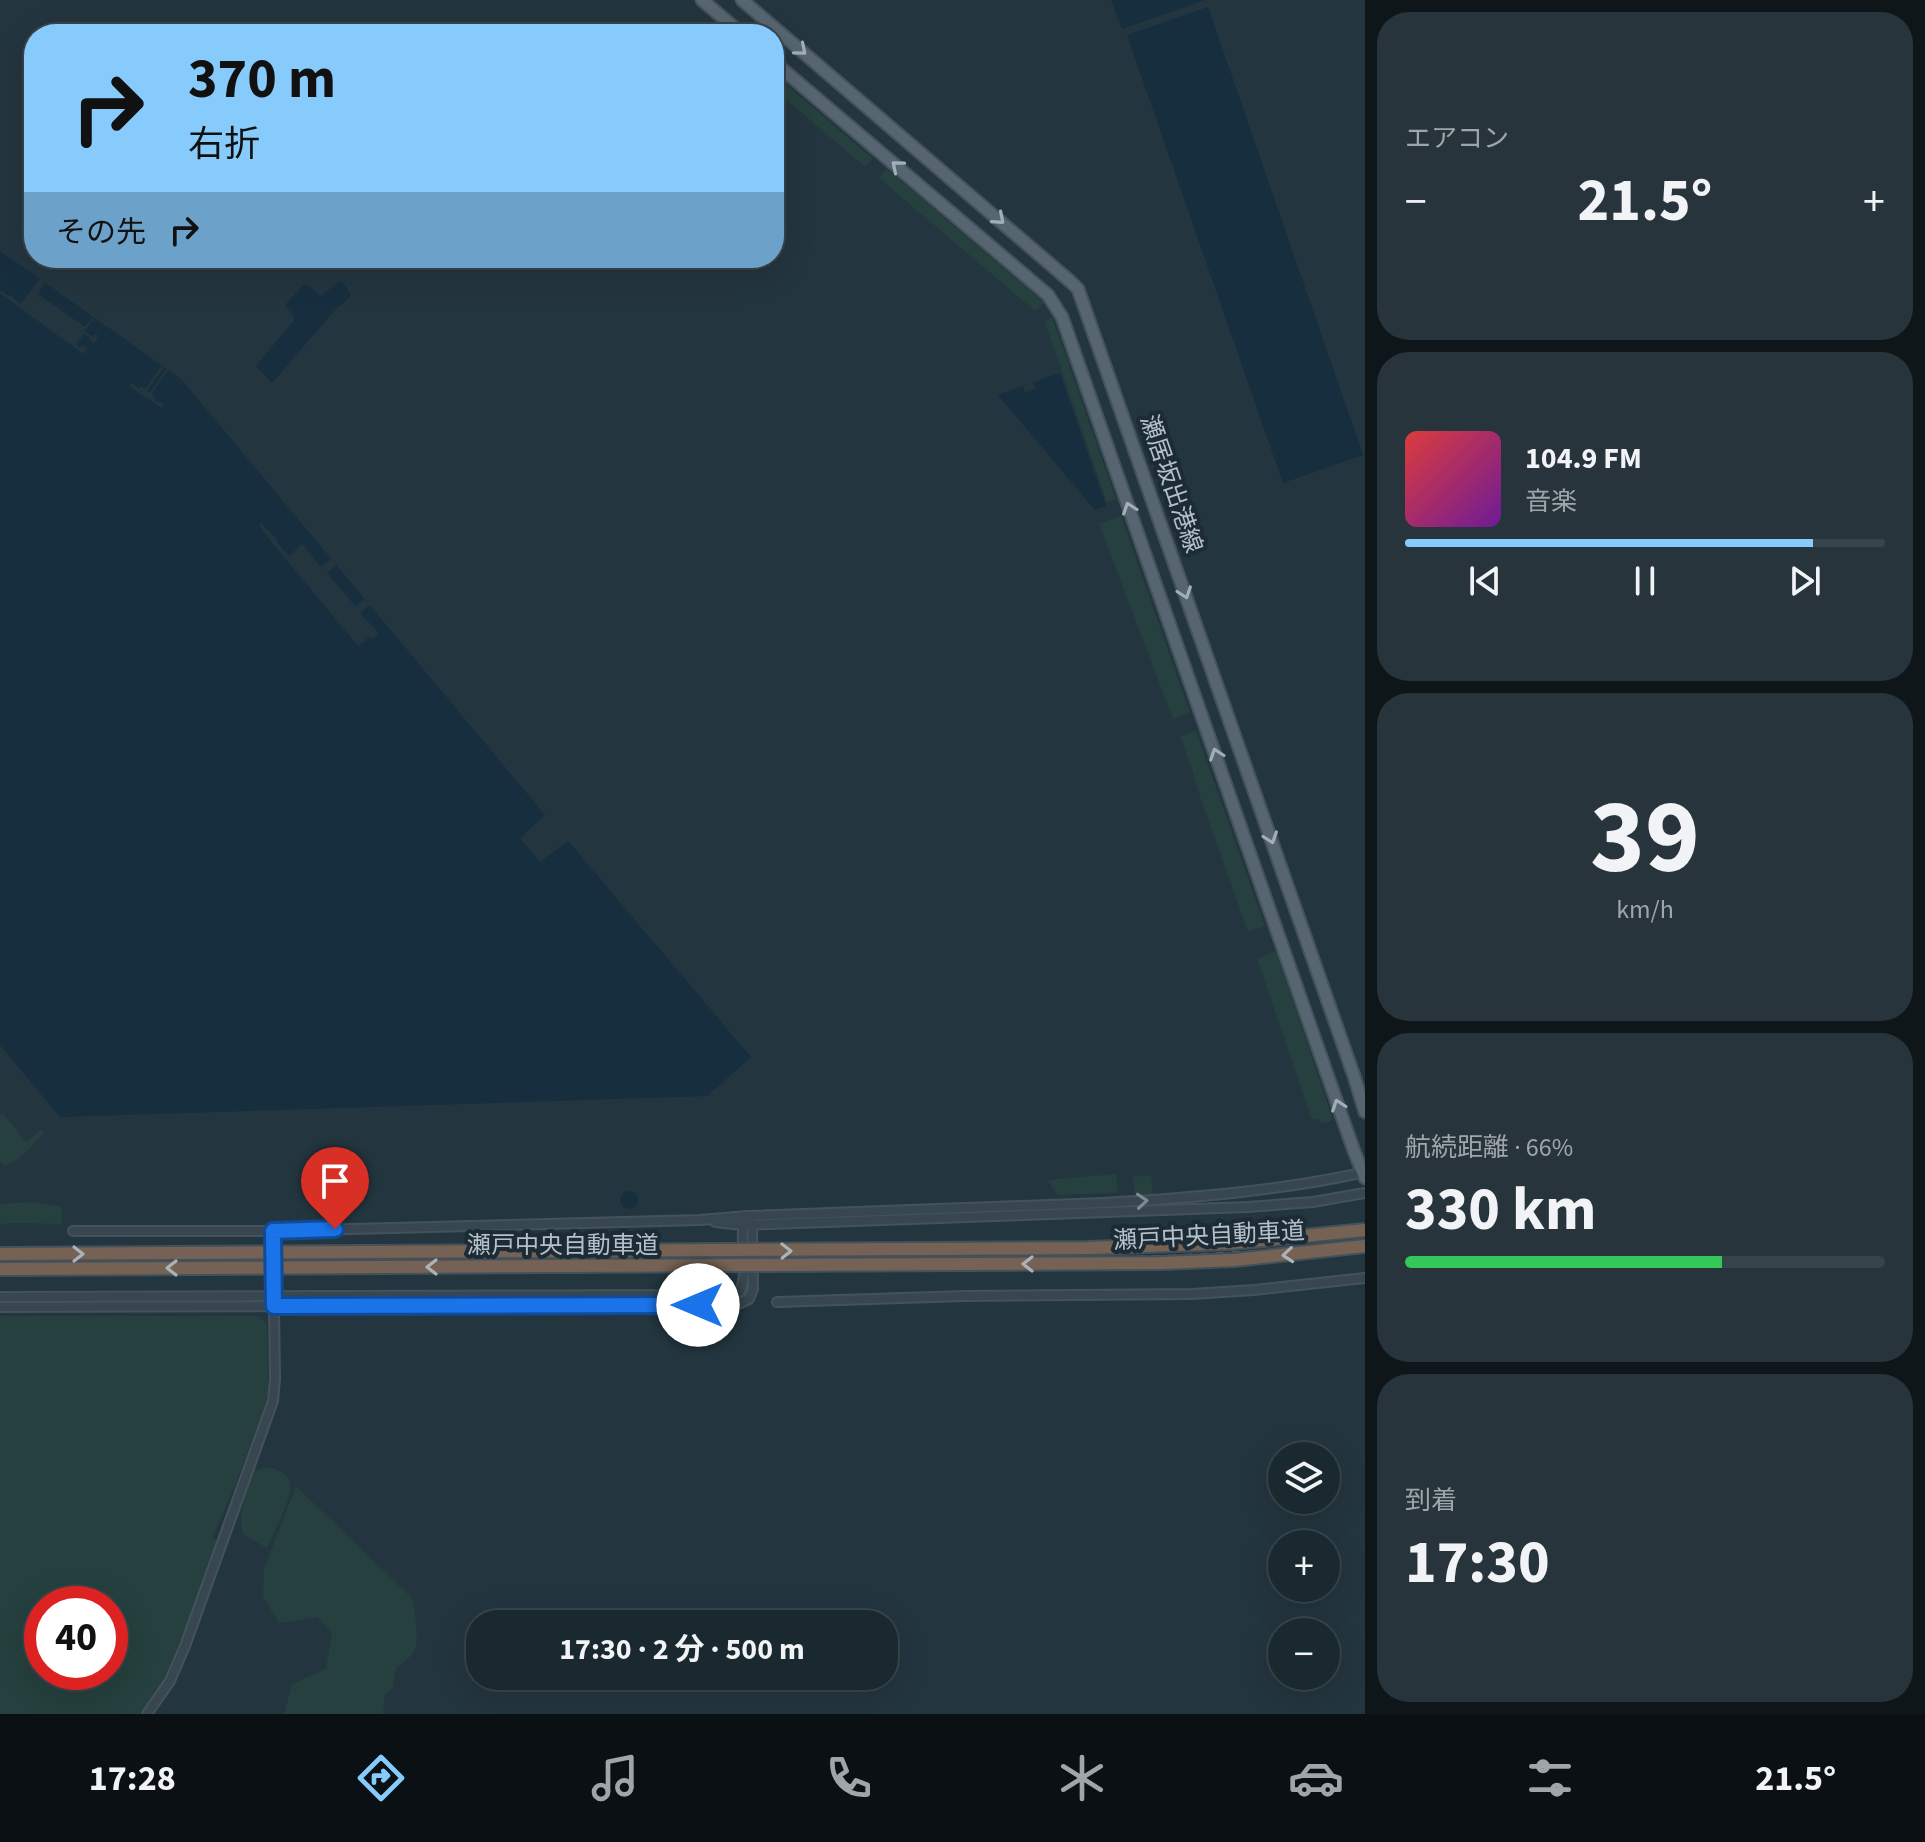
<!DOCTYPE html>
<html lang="ja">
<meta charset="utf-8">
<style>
:root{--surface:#1a282f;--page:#27343b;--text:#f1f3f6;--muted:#9fa6aa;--line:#38444b;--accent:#87cbfc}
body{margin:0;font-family:"Source Sans 3","Noto Sans JP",sans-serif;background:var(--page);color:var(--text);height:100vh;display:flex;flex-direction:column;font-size:30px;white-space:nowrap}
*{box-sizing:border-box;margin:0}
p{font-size:26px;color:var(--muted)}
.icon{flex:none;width:44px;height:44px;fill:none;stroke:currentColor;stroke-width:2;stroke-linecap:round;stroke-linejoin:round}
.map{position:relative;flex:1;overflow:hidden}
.sheet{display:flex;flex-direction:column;gap:12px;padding:12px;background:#0e161a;width:560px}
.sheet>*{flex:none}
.guide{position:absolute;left:24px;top:24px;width:760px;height:244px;border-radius:32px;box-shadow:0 8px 32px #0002,0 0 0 2px var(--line);background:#87cbfc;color:#111;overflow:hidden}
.tools{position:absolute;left:1268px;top:1442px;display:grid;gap:16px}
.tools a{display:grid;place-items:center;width:72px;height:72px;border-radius:50%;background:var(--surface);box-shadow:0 8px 32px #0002,0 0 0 2px var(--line);font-size:40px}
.speed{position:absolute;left:24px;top:1586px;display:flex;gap:16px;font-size:40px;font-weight:700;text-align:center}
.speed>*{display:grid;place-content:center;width:104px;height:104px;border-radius:50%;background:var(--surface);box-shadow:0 8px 32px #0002,0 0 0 2px var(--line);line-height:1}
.speed .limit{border:12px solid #d22;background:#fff;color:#111}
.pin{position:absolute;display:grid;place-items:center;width:68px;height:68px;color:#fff;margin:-82px -34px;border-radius:50% 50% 50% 0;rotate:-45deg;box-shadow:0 0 8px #0007}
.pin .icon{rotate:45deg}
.me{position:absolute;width:88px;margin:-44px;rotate:270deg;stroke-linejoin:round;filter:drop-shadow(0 0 6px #0008)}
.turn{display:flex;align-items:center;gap:28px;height:168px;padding:0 32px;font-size:36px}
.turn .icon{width:104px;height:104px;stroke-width:2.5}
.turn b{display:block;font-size:56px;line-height:68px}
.then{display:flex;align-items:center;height:76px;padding:0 32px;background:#0003;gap:16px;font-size:30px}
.big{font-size:60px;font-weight:700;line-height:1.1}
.sheet .widget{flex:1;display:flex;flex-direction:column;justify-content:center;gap:12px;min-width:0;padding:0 28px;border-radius:32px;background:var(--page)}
.sheet .dial{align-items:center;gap:0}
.dial b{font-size:104px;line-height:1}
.song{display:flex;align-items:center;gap:24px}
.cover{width:96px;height:96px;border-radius:12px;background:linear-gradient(135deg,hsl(0 70% 55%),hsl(280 70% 35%))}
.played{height:8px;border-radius:4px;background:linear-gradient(90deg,var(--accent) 85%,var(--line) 85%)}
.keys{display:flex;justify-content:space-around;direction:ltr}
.heat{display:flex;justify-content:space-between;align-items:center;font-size:44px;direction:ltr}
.charge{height:12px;border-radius:6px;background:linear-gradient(90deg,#34c759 66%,var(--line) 0)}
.trip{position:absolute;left:466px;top:1610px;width:432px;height:80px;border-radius:32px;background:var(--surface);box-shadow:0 8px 32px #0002,0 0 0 2px var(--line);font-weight:700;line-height:80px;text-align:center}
.tab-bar{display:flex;height:128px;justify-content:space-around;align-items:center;background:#0a1013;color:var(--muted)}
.tab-bar .icon{width:56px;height:56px}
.tab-bar .on{color:var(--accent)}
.tab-bar b{font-size:36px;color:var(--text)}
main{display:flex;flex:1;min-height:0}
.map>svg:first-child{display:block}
.green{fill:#25403e;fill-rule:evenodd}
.water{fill:#162e3e}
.pier{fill:#23353f}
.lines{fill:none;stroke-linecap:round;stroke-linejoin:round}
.minor-casing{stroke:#44525b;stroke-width:12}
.major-casing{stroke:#44525b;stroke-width:15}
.minor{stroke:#38464f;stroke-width:8}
.major{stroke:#56656f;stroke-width:11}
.rail{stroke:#596b76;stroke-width:2;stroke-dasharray:8 8;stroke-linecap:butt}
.highway-bridge-casing{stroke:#43515a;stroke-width:16;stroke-linecap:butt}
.highway-bridge{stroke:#756254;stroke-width:12}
.oneway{stroke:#a1afb8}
.oneway2{stroke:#7c8a93}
.oneway3{stroke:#abb3b8}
.route-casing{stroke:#114b97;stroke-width:20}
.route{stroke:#1a73e8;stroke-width:14}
.labels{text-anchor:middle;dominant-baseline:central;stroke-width:8;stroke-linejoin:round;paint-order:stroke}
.street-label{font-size:24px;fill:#b4c1ca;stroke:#1d2b34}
</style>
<main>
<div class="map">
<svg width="1365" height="1714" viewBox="0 0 1365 1714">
<rect width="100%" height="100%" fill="#23353f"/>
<g class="green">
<polygon points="774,74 872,158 865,167 774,89"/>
<polygon points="887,169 1045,303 1035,311 879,178"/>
<polygon points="1052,317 1116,499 1107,503 1045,322"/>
<polygon points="1121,516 1190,713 1173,719 1099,524"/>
<polygon points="1196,731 1265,926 1248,932 1197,788 1192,769 1180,736"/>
<polygon points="1276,951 1333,1120 1321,1124 1319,1118 1312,1120 1257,958"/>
<path d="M0,1114L4,1115L26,1142L41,1130L45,1132C33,1144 21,1161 4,1166L0,1162Z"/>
<polygon points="1116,1174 1118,1193 1058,1195 1047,1180"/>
<polygon points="1151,1175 1153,1194 1135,1195 1133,1177"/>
<polygon points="32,1202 58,1206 62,1210 62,1223 60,1224 17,1223 0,1224 0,1204"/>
<path d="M0,1316H254L260,1317L267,1325L268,1393L264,1409L236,1483L212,1538L218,1540L169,1673L142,1714H0ZM42,1604H110V1672H42Z"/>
<path d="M271,1467C279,1471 287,1473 290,1482C294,1496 273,1534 267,1548L243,1534C238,1511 246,1492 253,1471Z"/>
<path d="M296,1486L411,1597C415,1607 419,1639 415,1649C412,1657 403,1663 396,1668L393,1687L385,1694L383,1714H284L292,1684L326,1669L332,1632L317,1617L279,1623L263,1597L264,1569Z"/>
</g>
<g class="water">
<polygon points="1111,0 1205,0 1122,29"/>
<polygon points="1208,7 1363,455 1283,483 1127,35"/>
<polygon points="0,251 181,379 545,815 520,838 540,862 568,841 751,1057 707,1096 60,1117 0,1045"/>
<polygon points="340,281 347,288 351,296 336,309 272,383 256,366 294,320 294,317 285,305 303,285 307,285 321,296"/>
<polygon points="1060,373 1106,506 1095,510 998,395 1023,386 1025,393 1035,389 1033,382"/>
<circle cx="629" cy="1200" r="9"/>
</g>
<g class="pier">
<polygon points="40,279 45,283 38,294 85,327 93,317 94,318 85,331 92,336 95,335 104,326 96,336 98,338 94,344 89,340 90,338 84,334 76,344 80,348 82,345 87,349 83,354 0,293 0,290 9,296 10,295 20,304"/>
<polygon points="161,366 164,367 147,391 150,392 166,369 168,370 152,393 155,398 154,400 164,404 161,408 129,386 131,382 139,389 141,386 145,389"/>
<polygon points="261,523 277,539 276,541 289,556 302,544 321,567 331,559 336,565 327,573 355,606 364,599 370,605 360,613 379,633 372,639 369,637 358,646 269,539 259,525"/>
</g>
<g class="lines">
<defs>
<g id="minor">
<polyline points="715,1222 742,1225 1248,1207 1313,1202 1365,1193"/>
<path d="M73,1231H273L700,1220L747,1216L1103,1203C1190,1198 1280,1191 1365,1172"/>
<path d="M0,1297L730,1295L740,1291C751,1267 736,1239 747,1216"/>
<polyline points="777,1302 965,1296 1192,1294 1254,1290 1365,1278"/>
<polyline points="0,1307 736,1305 749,1299 753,1289 752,1225 747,1216"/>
<polyline points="147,1714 170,1681 185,1646 273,1401 275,1379 273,1231"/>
</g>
<g id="major">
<polyline points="702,0 742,34"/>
<polyline points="742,0 1071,282 1078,289 1354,1076 1365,1112"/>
<polyline points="774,62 1048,295 1062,317 1354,1151 1365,1178"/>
</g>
</defs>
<use href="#minor" class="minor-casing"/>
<use href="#major" class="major-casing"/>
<use href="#minor" class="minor"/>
<use href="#major" class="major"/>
<path class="rail" d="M0,1263L1088,1258C1181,1256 1273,1252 1365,1240"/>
<defs>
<g id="highway-bridge">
<polyline points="0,1254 1088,1248 1232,1243 1365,1230"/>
<polyline points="0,1269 1161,1263 1234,1260 1365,1246"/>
</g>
</defs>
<use href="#highway-bridge" class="highway-bridge-casing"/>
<use href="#highway-bridge" class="highway-bridge"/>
</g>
<defs><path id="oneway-chevron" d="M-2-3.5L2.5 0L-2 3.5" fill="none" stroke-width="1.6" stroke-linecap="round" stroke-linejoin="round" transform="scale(2)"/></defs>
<g class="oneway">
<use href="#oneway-chevron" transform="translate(801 50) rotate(40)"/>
<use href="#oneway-chevron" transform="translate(897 166) rotate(-140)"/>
<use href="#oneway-chevron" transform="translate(999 219) rotate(41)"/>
<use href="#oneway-chevron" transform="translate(1129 508) rotate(-109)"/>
<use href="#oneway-chevron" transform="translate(1185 593) rotate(71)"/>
<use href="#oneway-chevron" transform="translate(1216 754) rotate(-109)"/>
<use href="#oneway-chevron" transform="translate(1271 838) rotate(71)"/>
<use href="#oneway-chevron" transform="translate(1338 1105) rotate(-109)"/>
</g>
<use class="oneway2" href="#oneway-chevron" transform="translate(1142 1201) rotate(-4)"/>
<g class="oneway3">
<use href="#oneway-chevron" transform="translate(786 1251) rotate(-1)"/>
<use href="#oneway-chevron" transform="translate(78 1254)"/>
<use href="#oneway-chevron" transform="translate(1288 1255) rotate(175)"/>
<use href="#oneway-chevron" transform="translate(1028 1264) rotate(180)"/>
<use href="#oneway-chevron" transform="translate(432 1267) rotate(180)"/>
<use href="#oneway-chevron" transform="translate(172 1268) rotate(180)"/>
</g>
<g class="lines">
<defs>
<polyline id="route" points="335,1229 273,1231 274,1306 698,1305"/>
</defs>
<use href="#route" class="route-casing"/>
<use href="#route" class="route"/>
</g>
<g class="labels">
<g class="street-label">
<text transform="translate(1171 484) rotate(71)">瀬居坂出港線</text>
<text transform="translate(1209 1236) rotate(-3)">瀬戸中央自動車道</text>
<text x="563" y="1245">瀬戸中央自動車道</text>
</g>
</g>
</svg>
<div class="tools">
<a><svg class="icon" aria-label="layers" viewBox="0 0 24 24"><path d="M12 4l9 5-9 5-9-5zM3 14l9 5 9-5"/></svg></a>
<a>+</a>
<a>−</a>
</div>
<div class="speed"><div class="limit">40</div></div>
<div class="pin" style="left:335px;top:1229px;background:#d93025"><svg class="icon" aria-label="arrive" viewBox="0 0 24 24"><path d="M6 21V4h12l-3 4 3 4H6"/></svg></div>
<svg class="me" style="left:698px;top:1305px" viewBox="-20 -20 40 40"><circle r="19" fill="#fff"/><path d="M0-13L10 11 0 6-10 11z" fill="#1a73e8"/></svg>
<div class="trip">17:30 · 2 分 · 500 m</div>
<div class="guide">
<div class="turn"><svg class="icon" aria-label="right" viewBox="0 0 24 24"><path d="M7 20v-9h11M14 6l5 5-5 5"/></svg><div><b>370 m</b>右折</div></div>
<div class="then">その先<svg class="icon" aria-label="right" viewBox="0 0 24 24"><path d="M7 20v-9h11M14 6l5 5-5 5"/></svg></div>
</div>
</div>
<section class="sheet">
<div class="widget"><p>エアコン</p>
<div class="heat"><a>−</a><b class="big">21.5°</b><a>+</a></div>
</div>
<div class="widget">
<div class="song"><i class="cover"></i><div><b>104.9 FM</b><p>音楽</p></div></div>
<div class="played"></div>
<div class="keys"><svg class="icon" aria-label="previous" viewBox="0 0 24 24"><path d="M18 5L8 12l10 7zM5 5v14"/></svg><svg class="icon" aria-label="pause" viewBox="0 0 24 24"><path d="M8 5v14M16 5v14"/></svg><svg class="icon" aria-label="next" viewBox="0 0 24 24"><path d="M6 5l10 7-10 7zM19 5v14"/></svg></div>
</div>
<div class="widget dial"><b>39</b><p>km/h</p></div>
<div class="widget"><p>航続距離 · 66%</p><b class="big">330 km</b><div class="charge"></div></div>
<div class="widget"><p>到着</p><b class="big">17:30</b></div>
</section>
</main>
<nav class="tab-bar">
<b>17:28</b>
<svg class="icon on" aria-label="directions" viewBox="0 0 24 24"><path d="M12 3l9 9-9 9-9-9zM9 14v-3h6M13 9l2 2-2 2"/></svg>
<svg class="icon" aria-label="music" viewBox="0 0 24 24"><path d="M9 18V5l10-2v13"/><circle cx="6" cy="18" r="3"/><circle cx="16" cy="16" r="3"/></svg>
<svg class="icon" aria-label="phone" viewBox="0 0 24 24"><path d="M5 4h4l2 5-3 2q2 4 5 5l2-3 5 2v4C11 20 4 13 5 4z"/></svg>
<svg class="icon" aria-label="climate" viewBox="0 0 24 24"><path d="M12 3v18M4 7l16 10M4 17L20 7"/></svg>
<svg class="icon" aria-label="car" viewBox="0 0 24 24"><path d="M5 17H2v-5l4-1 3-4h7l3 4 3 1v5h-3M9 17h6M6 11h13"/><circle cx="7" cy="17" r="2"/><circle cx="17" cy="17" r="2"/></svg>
<svg class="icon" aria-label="filters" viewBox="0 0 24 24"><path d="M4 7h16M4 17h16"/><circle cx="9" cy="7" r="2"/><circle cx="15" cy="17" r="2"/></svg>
<b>21.5°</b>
</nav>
